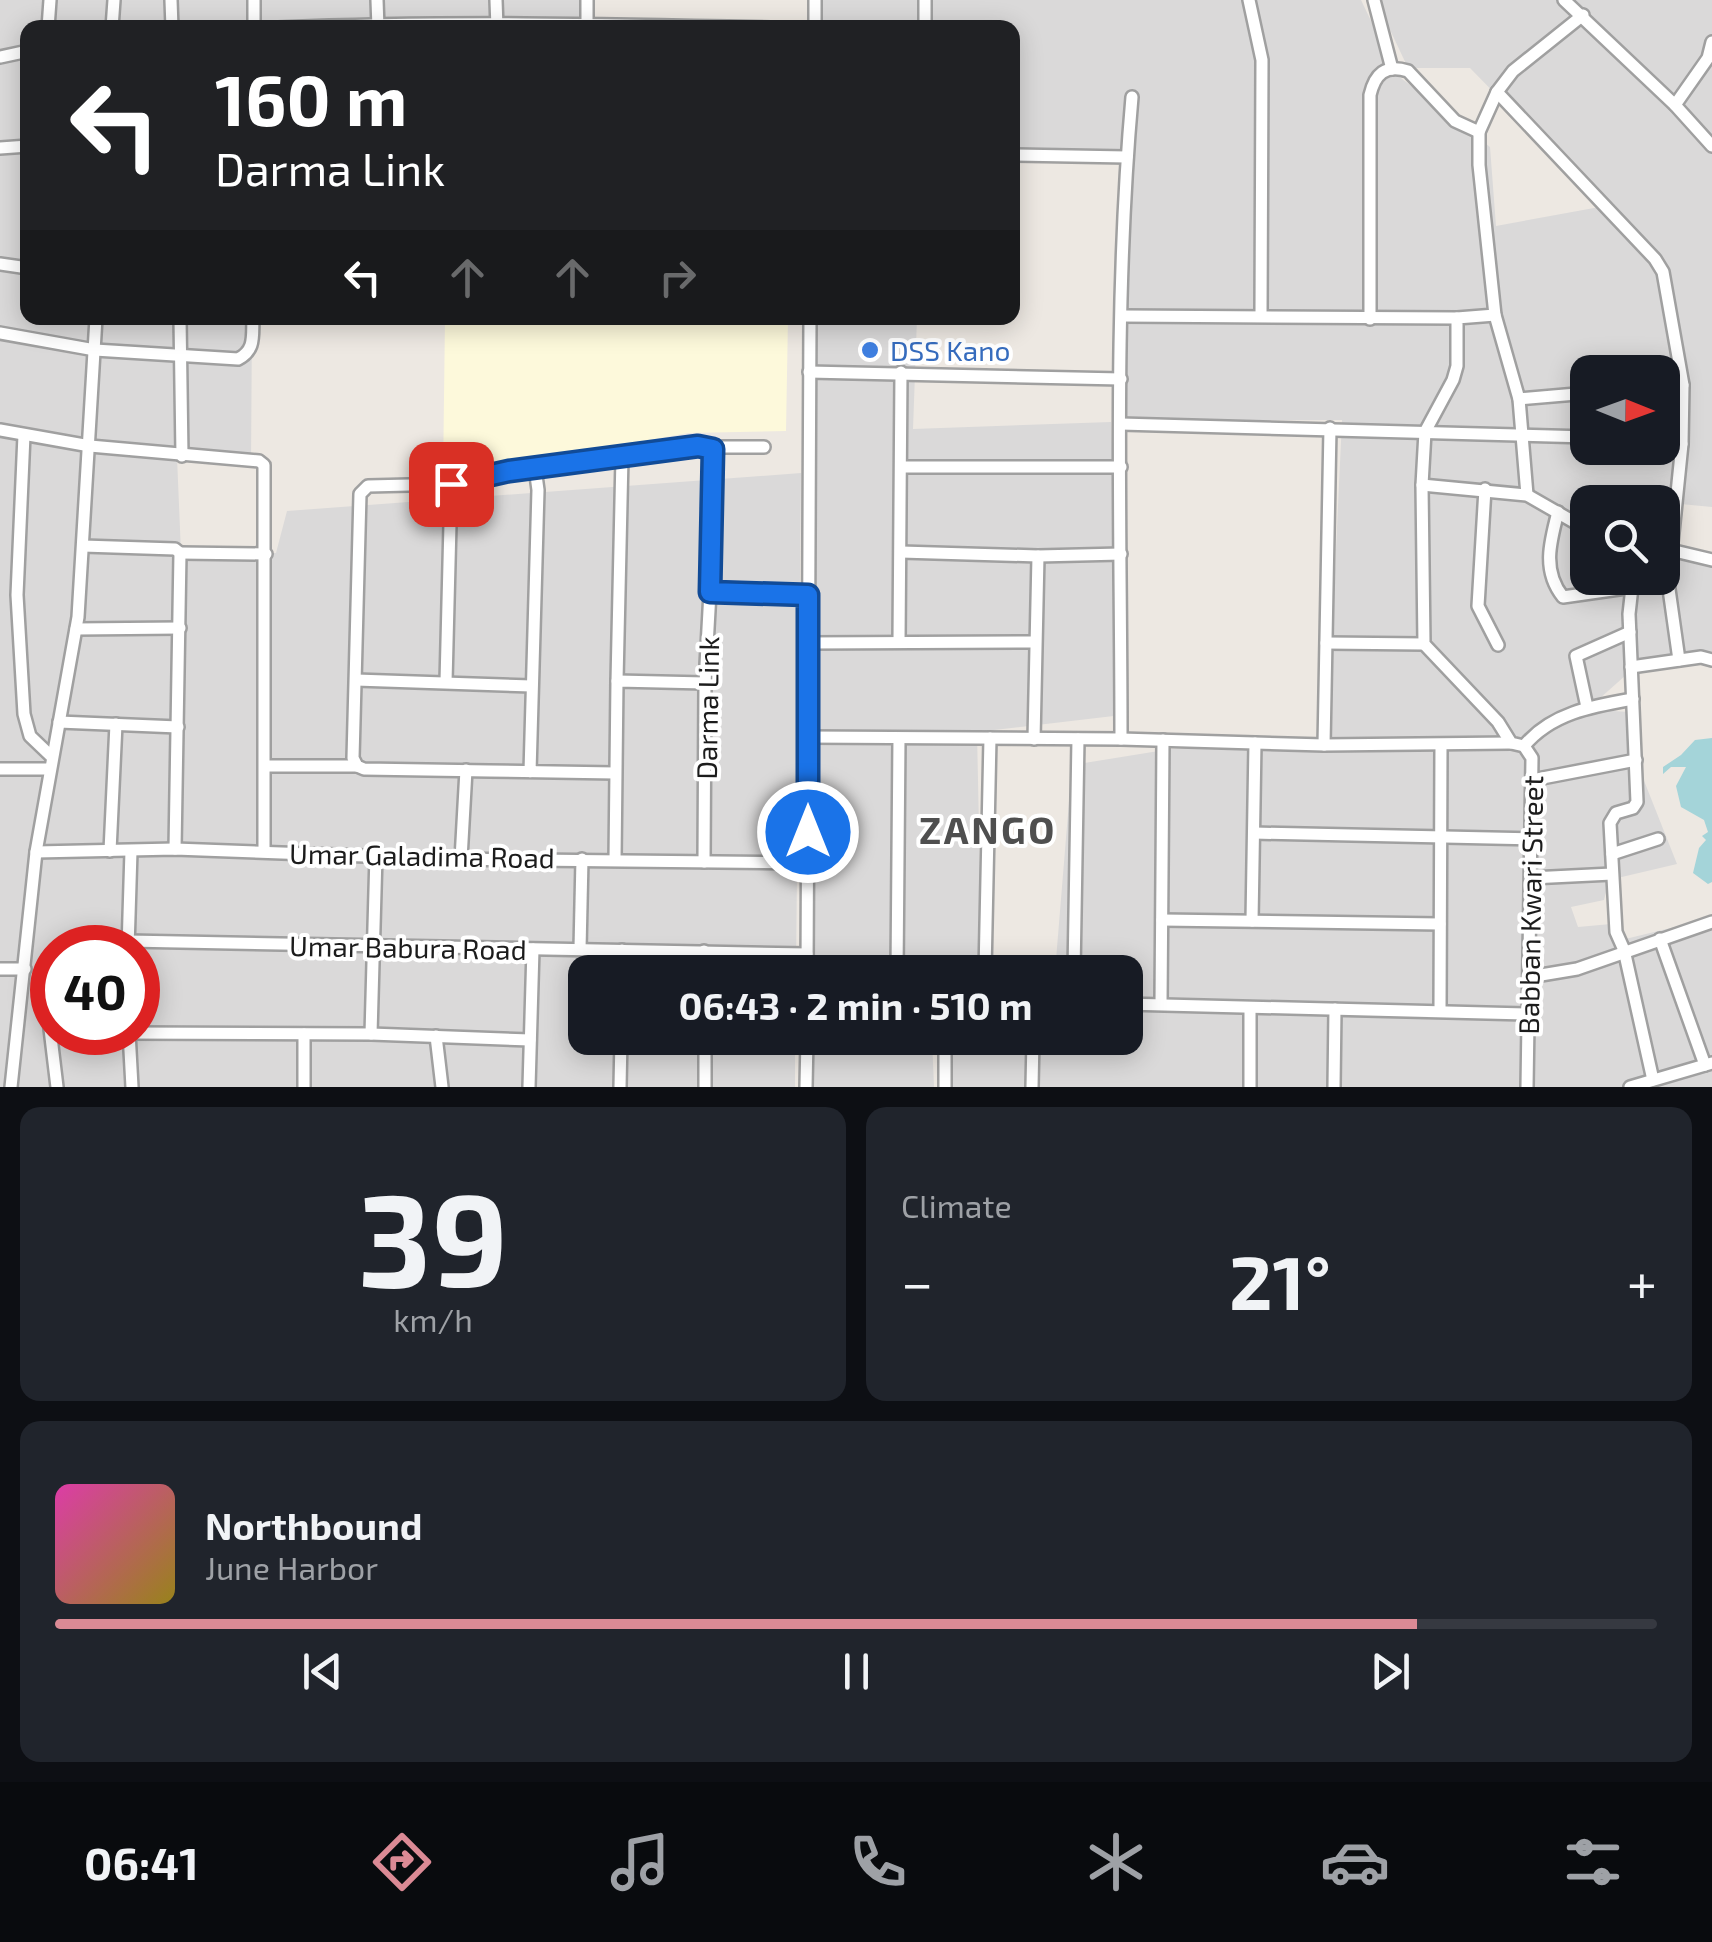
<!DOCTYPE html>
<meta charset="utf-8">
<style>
:root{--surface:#171b24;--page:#20242c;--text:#f1f3f6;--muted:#9ea1a6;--line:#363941;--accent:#db8a95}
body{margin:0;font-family:"Exo 2",sans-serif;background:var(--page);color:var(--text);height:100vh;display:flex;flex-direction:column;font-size:38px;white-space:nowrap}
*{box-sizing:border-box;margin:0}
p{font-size:32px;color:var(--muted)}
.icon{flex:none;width:55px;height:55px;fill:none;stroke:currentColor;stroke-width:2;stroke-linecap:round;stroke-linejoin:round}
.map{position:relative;height:1087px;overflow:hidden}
.details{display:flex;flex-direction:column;gap:20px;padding:20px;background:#0d0f14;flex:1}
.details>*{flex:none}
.guide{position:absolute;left:20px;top:20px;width:1000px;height:305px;border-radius:20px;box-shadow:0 5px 25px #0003;background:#202124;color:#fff;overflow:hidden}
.needle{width:65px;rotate:91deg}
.controls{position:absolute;left:1570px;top:355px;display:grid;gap:20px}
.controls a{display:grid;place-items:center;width:110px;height:110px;border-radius:20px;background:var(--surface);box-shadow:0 5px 25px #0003;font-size:50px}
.speed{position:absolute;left:30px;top:925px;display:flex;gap:20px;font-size:50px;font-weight:700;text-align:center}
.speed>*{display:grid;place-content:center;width:130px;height:130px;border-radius:50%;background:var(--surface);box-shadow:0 5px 25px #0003;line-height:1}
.speed .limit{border:15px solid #d22;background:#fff;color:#111}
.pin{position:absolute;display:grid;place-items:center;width:85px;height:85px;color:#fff;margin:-42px;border-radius:20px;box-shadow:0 5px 15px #0006}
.me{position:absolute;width:110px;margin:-55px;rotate:0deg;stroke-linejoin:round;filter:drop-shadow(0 0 8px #0008)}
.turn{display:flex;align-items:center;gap:35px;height:210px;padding:0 30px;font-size:45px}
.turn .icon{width:130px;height:130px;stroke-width:2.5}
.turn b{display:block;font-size:70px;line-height:85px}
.lanes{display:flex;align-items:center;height:95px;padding:0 30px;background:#0003;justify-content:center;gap:50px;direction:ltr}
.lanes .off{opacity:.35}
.big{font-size:75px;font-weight:700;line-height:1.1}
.details .widget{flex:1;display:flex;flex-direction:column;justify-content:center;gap:15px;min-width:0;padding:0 35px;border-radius:20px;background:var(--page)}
.details .dial{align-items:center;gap:0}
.dial b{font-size:130px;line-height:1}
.song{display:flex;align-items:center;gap:30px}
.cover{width:120px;height:120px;border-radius:15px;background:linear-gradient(135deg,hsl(320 70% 55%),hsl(50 70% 35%))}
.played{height:10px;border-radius:5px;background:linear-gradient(90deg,var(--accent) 85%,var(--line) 85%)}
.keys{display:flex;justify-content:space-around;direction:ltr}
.heat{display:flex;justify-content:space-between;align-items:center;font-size:55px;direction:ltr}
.details .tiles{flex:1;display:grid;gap:20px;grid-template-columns:1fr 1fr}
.widget:last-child{grid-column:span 2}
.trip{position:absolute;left:568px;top:955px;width:575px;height:100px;border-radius:20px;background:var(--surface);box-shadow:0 5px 25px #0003;font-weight:700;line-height:100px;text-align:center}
.dock{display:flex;height:160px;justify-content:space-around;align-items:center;background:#090b0e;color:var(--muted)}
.dock .icon{width:70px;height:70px}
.dock .active{color:var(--accent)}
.dock b{font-size:45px;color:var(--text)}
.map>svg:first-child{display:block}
.residential{fill:#dad9d9;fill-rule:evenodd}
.education{fill:#fdf9db}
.water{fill:#a4d4d9}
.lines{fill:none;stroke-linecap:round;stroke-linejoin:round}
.minor-casing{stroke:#a0a0a0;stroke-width:16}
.minor{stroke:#fff;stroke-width:11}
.route-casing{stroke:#114b97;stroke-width:25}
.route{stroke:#1a73e8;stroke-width:18}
.shop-dot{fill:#3f7fe0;stroke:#fff;stroke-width:4}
.labels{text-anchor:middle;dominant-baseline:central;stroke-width:8;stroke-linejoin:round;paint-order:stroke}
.shop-label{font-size:28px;fill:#366cbe;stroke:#fff;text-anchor:start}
.street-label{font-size:28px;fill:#1c1c1c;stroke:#fff}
.district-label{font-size:38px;font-weight:bold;letter-spacing:2.5px;fill:#4f4f4f;stroke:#fff}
</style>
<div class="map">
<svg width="1712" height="1087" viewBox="0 0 1712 1087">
<rect width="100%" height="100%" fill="#ede8e2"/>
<g class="residential">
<path d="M0,0H584L583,27L28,28V318H252L251,464L177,457L181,553H276L287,511L801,473L796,972H585V1038H795V1087H0ZM52,948H138V1032H52Z"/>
<path d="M821,0H1361L1397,75L1490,147L1496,226L1605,206L1470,68H1408L1376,0H1712V507L1670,503L1668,552L1712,566V657L1635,667L1599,699L1598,710L1629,712L1637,763L1677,864L1609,880L1604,900L1571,907L1578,927L1611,924L1617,941L1712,918V1087H946L945,1038H1125V972H1055L1072,765L1171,749L1327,743L1342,420L1127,421L1123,316L1131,154L1013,151L1012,28H821ZM1588,372H1662V448H1588ZM1588,502H1662V578H1588Z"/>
<polygon points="817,318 917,318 913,429 1111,422 1122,715 977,732 982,972 808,972"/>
<polygon points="807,1038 932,1038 934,1087 807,1087"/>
</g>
<polygon class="education" points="445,318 788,318 786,431 688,433 443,477"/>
<polygon class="water" points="1712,738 1712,882 1708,884 1693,873 1699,848 1706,840 1702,836 1708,832 1704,820 1681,807 1676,786 1686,767 1671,767 1663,774 1663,767 1681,755 1695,740"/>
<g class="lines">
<defs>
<g id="minor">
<polyline points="171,0 172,28"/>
<polyline points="254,0 254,28"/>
<polyline points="377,0 378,28"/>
<polyline points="496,0 497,28"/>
<polyline points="587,0 587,28"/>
<polyline points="1249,0 1262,60 1261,316"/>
<polyline points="1374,0 1392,69"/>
<polyline points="1564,0 1675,105 1712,146"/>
<polyline points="48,28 50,0"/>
<polyline points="112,28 114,0"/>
<path d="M278,28C443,21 607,24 771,28"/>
<polyline points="815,28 815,0"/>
<polyline points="925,28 925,0"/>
<polyline points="0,57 28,51"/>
<polyline points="1497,92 1655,259 1663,272 1683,385 1682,444 1668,582 1679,660"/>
<polyline points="1675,105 1708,58 1712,42"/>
<polyline points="0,148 28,146"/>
<polyline points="1012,155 1127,157"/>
<polyline points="0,264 28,268"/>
<polyline points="1495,315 1519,399 1527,495"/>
<polyline points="1123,316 1457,318"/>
<polyline points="180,318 182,456"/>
<path d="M1370,319V95C1375,74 1385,64 1408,71L1455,121L1479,132"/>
<path d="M0,333L95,350L238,359C256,350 252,335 253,318"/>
<polyline points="809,372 1121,379"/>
<polyline points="1662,387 1683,385"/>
<polyline points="1519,399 1588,393"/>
<polyline points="1121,424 1588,437"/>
<polyline points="0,430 90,446 259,461 264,465 264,851"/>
<polyline points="24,435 17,595 24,714 30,736 52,757"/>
<polyline points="1662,443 1682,444"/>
<polyline points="901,467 1121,467"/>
<polyline points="535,468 698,447 764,447"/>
<polyline points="1422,485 1527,495 1588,530"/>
<polyline points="1485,489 1478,606 1498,645"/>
<path d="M1558,512C1550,542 1542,571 1563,597L1668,582"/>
<polyline points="83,546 175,549 180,553 175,849"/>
<polyline points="1662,548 1712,560"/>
<polyline points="901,552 1038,556 1121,554"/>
<polyline points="180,553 266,554"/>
<polyline points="1632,587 1629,614 1637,802 1633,808 1616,813 1610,823 1616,932 1624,950 1653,1080"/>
<polyline points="710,592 713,449"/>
<polyline points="76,629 180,628"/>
<polyline points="899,642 901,372"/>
<polyline points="808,643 1035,642"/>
<polyline points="1326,643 1424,644"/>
<polyline points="1631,667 1701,657 1712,660"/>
<polyline points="356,680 531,686"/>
<polyline points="617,681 622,457"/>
<polyline points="446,682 451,484"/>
<polyline points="1587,707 1576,656 1630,632"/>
<polyline points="59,722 178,727"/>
<polyline points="807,737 1121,739 1324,745 1511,743"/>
<polyline points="1034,739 1038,556"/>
<path d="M1121,739C1121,526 1113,310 1132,97"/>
<polyline points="1324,745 1330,428"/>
<path d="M1524,746C1551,713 1593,706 1633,699"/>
<polyline points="265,766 357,766"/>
<polyline points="0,769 50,769"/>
<path d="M530,772L538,490L535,468L451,484L368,486L360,494L353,758L357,766L364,769C448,770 531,772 615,773"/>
<polyline points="1532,780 1636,760"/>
<polyline points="1254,833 1532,839"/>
<polyline points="110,851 116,724"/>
<polyline points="36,852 175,849 447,859 808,863"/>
<polyline points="1612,854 1658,839"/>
<polyline points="461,859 466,770"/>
<polyline points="615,860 617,681 705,683"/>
<polyline points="704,862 705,683 710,592 808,595"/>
<polyline points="1531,878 1612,874"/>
<polyline points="1162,920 1440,924"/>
<polyline points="1252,921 1255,743"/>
<polyline points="1660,939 1705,1065"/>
<polyline points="128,941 807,954"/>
<polyline points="128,948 131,851"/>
<polyline points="580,949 582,859"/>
<polyline points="704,951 704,972"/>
<polyline points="0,969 25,969"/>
<polyline points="622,972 622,950"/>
<polyline points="807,972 810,318"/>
<polyline points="897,972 899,738"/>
<polyline points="985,972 990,738"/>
<polyline points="1074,972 1078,739"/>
<polyline points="1529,977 1577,969 1712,922"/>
<polyline points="47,1004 57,1087"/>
<polyline points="1125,1004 1528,1014"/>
<polyline points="1161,1004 1163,740"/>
<polyline points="1440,1011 1441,745"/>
<polyline points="129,1032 132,1087"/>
<polyline points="129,1033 371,1034 530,1040"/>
<polyline points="304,1034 304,1087"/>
<polyline points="371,1034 376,855"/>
<polyline points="436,1036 442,1087"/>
<polyline points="705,1038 705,1087"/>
<polyline points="11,1087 36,852 78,617 96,318"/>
<polyline points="529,1087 533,949"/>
<polyline points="620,1087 621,1038"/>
<polyline points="806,1087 807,1038"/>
<polyline points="945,1087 945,1038"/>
<polyline points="1032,1087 1033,1038"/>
<polyline points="1250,1087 1250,1008"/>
<polyline points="1334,1087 1335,1009"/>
<polyline points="1527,1087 1532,758 1524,746 1511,743 1498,722 1424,644 1422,485 1425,432 1453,380 1457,366 1457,318 1495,315 1479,165 1479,132 1497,92 1513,71 1583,15"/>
<polyline points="1630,1087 1712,1063"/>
</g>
</defs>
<use href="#minor" class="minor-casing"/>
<use href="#minor" class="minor"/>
</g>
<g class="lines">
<defs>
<polyline id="route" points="451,484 509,471 698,446 713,449 710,592 808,595 808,832"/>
</defs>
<use href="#route" class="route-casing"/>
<use href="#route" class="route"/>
</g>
<circle class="shop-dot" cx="870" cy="350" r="10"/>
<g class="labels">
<g class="shop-label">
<text x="890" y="350">DSS Kano</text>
</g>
<g class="street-label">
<text transform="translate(707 708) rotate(-89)">Darma Link</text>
<text transform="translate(422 855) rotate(1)">Umar Galadima Road</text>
<text transform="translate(1530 905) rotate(-89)">Babban Kwari Street</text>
<text transform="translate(408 947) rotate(1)">Umar Babura Road</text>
</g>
<g class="district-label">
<text x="988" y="829">ZANGO</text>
</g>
</g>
</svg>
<div class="controls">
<a><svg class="needle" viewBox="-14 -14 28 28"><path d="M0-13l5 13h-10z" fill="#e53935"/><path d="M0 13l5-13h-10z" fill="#9ea1a6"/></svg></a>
<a><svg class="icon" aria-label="search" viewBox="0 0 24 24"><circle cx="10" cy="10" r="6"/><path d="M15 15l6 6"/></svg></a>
</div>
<div class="speed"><div class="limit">40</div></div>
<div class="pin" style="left:451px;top:484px;background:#d93025"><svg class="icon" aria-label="arrive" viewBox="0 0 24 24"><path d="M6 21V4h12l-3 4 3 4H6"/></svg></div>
<svg class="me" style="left:808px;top:832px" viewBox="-20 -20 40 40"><circle r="17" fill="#1a73e8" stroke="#fff" stroke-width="3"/><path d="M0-11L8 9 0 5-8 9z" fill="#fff"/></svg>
<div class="trip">06:43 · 2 min · 510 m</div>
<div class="guide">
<div class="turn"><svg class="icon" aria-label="left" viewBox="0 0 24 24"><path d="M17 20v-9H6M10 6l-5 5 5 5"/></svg><div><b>160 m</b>Darma Link</div></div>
<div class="lanes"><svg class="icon" aria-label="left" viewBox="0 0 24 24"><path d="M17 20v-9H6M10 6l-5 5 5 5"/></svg><svg class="icon off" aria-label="ahead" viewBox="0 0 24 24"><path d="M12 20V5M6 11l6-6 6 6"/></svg><svg class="icon off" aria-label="ahead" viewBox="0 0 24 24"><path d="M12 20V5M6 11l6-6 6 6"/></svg><svg class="icon off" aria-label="right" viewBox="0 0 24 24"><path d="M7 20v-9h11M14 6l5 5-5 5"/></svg></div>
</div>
</div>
<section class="details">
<div class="tiles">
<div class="widget dial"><b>39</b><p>km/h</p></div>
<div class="widget"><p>Climate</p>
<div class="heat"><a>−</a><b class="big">21°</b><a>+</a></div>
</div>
<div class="widget">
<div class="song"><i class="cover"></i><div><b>Northbound</b><p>June Harbor</p></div></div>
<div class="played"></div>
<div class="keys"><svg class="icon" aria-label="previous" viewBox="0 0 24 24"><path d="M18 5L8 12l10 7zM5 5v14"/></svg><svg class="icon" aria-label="pause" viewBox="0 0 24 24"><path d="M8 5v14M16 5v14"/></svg><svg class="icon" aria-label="next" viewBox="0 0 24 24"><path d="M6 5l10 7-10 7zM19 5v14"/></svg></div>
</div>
</div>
</section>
<nav class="dock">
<b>06:41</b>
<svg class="icon active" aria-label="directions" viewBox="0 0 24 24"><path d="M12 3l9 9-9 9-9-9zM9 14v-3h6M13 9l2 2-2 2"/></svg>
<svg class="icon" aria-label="music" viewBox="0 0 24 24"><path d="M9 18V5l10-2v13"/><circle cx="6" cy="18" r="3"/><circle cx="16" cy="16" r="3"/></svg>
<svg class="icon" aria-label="phone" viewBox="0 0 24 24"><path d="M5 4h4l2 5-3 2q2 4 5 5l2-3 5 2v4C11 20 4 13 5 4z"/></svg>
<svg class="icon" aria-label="climate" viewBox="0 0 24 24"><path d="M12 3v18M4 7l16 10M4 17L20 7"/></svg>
<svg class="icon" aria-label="car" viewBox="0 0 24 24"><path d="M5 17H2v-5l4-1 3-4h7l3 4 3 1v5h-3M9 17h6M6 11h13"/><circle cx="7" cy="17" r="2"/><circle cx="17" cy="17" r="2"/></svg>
<svg class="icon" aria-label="filters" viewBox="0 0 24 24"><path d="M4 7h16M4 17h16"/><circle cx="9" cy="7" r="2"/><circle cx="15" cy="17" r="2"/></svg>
</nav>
